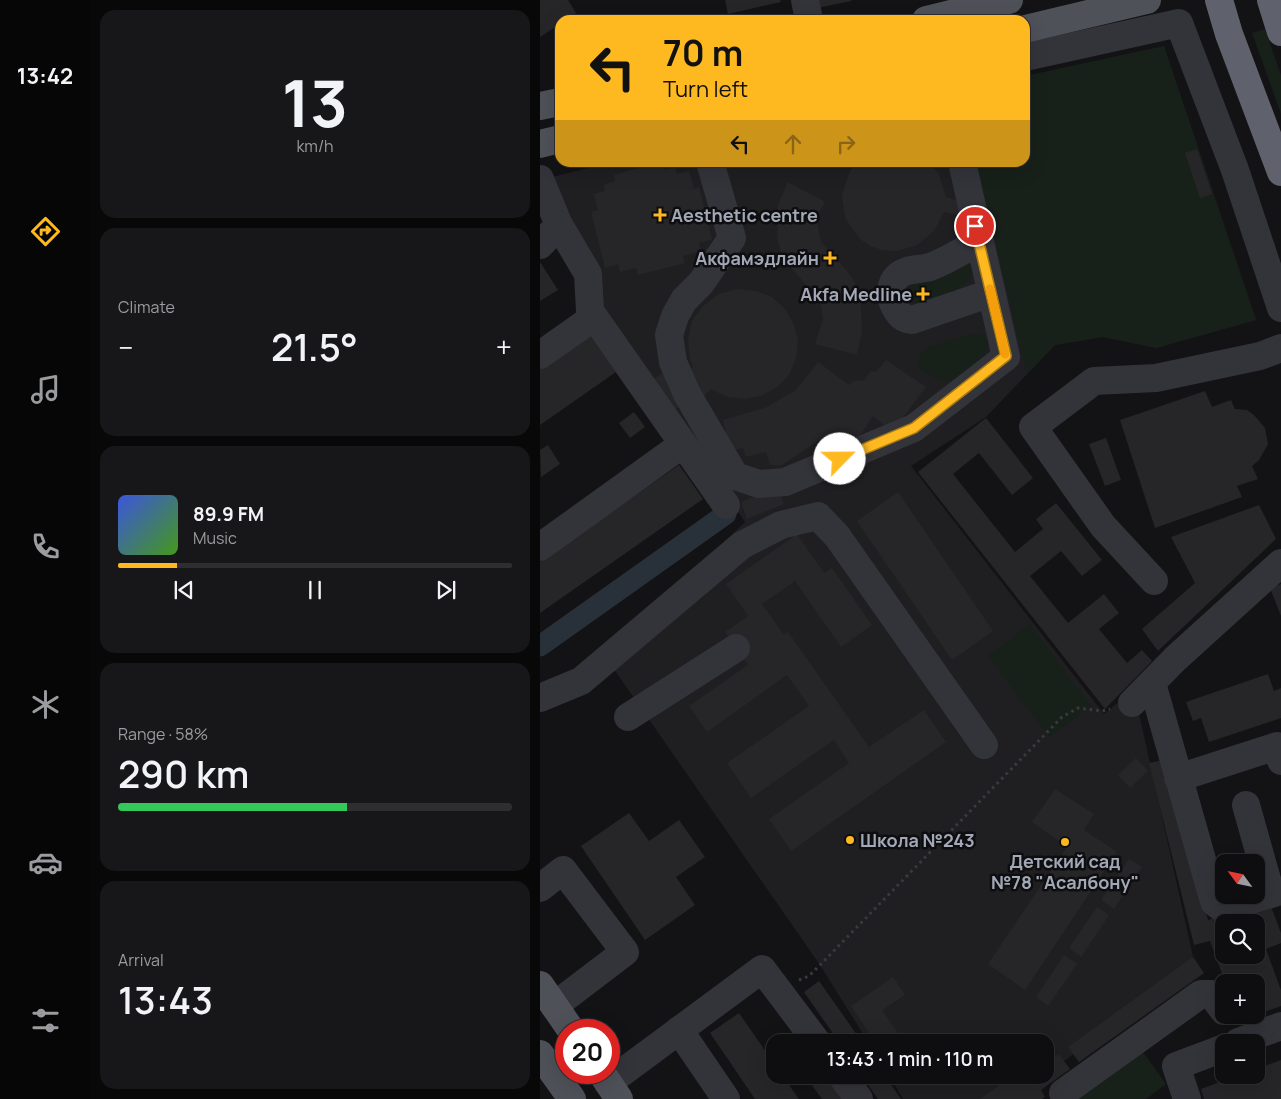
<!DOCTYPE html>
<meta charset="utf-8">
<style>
:root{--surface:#0e0e10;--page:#171719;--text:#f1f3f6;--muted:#9b9c9f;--line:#2e2e30;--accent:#ffb920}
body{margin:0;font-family:Manrope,sans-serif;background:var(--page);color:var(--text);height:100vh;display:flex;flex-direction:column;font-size:19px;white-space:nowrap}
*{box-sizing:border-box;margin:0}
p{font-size:16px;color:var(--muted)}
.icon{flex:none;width:28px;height:28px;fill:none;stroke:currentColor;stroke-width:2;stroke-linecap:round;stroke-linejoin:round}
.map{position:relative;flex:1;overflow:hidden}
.side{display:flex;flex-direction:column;gap:10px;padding:10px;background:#080809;width:450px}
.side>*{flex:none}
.guide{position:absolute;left:15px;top:15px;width:475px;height:152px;border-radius:15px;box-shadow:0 5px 20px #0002,0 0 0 1px var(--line);background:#ffb920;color:#111;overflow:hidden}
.needle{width:32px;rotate:303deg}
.buttons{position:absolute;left:675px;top:854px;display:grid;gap:10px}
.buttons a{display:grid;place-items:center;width:50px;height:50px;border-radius:10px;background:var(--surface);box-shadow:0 5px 20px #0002,0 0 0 1px var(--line);font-size:25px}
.speed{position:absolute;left:15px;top:1019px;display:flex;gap:10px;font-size:25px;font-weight:700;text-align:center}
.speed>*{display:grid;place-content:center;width:65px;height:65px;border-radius:50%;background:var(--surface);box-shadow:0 5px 20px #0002,0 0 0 1px var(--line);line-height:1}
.speed .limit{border:8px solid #d22;background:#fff;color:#111}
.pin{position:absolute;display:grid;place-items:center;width:42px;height:42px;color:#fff;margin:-21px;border:2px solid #fff;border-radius:50%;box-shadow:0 1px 5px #0007}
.me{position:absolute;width:55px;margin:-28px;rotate:67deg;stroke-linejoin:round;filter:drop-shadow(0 0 4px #0008)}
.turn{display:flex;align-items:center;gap:18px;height:105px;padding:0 25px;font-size:22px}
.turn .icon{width:65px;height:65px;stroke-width:2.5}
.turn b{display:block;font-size:35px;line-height:42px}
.lanes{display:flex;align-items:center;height:48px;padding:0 25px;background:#0003;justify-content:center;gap:25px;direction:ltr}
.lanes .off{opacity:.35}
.big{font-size:38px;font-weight:600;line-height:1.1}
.side .tile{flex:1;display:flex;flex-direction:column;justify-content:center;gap:8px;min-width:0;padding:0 18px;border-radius:15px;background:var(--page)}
.side .dial{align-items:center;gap:0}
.dial b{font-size:65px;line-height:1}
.song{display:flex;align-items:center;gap:15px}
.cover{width:60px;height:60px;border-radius:8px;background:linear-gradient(135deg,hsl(230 70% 55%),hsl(100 70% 35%))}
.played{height:5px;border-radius:2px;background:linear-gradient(90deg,var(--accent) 15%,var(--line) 15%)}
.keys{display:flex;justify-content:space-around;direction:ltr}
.heat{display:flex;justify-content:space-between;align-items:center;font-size:28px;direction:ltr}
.charge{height:8px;border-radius:4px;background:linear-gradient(90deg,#34c759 58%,var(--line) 0)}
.trip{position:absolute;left:226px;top:1034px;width:288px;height:50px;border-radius:15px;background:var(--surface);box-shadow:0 5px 20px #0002,0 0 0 1px var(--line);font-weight:600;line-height:50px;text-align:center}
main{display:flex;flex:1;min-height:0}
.tab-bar{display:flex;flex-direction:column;width:90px;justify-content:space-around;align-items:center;background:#060606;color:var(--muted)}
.tab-bar .icon{width:35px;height:35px}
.tab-bar .current{color:var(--accent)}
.tab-bar b{font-size:22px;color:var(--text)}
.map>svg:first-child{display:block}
.built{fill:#1f1f22}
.green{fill:#18201a}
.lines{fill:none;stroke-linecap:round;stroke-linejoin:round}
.canal{stroke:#28313a;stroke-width:21}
.building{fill:#262629;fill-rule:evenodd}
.path{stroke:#393b41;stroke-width:3;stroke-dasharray:2.5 4;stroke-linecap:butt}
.minor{stroke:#33343a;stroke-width:28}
.major{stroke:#4f5159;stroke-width:28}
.highway{stroke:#5f626c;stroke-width:28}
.route-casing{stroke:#a67815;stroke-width:12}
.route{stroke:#ffb920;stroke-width:9}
.slow{stroke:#f59e0b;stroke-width:9}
.poi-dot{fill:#ffb920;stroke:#0e0e10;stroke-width:2}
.labels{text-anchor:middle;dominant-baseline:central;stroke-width:5;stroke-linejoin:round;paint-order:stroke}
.poi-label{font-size:18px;font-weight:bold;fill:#a3a8b7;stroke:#0e0e10;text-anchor:start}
</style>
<main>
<nav class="tab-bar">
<b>13:42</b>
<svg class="icon current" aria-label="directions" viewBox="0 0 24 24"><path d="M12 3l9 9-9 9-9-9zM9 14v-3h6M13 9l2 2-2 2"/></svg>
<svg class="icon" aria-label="music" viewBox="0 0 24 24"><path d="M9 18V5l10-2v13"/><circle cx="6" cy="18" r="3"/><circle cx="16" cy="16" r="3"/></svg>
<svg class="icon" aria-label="phone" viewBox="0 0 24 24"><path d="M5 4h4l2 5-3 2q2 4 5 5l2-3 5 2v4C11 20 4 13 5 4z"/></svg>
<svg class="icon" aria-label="climate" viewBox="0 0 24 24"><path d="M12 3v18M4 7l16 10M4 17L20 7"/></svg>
<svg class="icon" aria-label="car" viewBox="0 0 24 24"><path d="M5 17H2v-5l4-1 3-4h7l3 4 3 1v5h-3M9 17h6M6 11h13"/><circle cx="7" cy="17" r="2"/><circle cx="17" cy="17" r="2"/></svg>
<svg class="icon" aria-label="filters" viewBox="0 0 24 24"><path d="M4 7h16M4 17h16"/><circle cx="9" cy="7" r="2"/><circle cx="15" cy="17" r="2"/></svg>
</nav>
<section class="side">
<div class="tile dial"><b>13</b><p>km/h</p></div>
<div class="tile"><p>Climate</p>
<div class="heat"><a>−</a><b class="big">21.5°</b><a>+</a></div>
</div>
<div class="tile">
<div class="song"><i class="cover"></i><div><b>89.9 FM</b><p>Music</p></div></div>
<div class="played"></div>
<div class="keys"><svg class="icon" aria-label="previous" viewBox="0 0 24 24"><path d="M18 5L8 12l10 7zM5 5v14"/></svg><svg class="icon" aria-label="pause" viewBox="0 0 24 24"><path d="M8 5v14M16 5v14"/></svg><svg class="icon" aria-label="next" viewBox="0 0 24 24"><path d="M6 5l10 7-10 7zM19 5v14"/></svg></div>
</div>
<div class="tile"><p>Range · 58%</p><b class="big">290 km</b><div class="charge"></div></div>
<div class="tile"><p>Arrival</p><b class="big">13:43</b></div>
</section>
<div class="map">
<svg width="741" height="1099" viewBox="0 0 741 1099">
<rect width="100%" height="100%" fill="#131315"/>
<g class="built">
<polygon points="624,46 716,320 616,348 563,337 515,345 446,417 371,466 564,714 586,696 598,709 656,970 505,1074 505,1042 328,1042 280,965 64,655 205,522 58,310 59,278 12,177 72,162 485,162"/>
<polygon points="349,1075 503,1075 468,1099 363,1099"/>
</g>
<g class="green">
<polygon points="725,29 741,75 741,114 712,33"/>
<polygon points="624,46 716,320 616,348 563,337 515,345 487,374 436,163 485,162 485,76"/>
<path d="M429,263C429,266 431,268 431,271C431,288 395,301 381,303C375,304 367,300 363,296L367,281Z"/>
<path d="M435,333L442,334L448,341V350C439,359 416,385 402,381C395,378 387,373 380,369C378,360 378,355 385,348Z"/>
<polygon points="490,624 551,706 509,737 448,656"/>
<polygon points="603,1052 626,1084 606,1099 538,1099"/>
</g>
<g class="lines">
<polyline class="canal" points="0,646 186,514"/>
</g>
<g class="building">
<polygon points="0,0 28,0 36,13 25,20 20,20 20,24 0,37"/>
<polygon points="185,0 240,0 241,2 188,14"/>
<polygon points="274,0 311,0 311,1 273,9"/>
<polygon points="657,149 672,194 660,198 645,153"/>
<polygon points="120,162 123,162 125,170 135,167 137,174 149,171 154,189 159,187 172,240 159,243 161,251 143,256 145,263 98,275 96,268 80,272 78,264 65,268 51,212 58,210 54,194 65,191 64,185 75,181 74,175"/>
<polygon points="319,162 388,162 399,174 406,197 422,202 422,212 419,215 404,212 394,231 377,245 357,251 341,250 330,246 320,239 305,218 302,195 310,171"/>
<polygon points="248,182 285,202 276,217 281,242 308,272 315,283 319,295 321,307 322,332 317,355 275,344 283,319 280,301 247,263 240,250 237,236 238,205"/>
<polygon points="0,262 18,290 0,301"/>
<polygon points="197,289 216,291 232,297 245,309 254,324 258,341 256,359 249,375 237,387 221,396 204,399 187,397 171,389 164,396 146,373 153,367 150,359 148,340 152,321 163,306 179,294"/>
<polygon points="49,334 76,372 0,425 0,368"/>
<polygon points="346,360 386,387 359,423 346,427 333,416 322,433 315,439 307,440 300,439 290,433 242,465 230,465 226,452 206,457 203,448 190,451 183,420 227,407 256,390 278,362 309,385 313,381 320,380 324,381 331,371 336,372"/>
<polygon points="123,373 144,403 133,411 112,380"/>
<polygon points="665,391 672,407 691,400 695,409 707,410 714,415 725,428 728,444 719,460 712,466 718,479 697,486 702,497 615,528 580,420"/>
<polygon points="94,412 105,427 90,438 79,423"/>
<polygon points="446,418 493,478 472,495 439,453 413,474 475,552 503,529 496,519 516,503 562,560 542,576 521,551 490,576 528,623 564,594 579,613 559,629 587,663 602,650 612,661 565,709 378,472"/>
<polygon points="566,438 581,480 565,486 549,444"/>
<polygon points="8,445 20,464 1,477 0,450"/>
<polygon points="139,465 163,499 0,613 0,562"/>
<polygon points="238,487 244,504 207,519 201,502"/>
<polygon points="358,492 453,631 412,660 317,521"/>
<polygon points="719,505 736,539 618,651 602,629 655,583 631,537"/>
<polygon points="257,534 284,573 292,568 332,625 301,647 255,581 222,604 244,635 248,632 329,747 384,710 406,742 251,851 229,819 309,763 294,740 211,798 187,763 269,706 247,675 167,732 149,706 208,665 185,632 208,616 186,584"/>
<polygon points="741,584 741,616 730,588"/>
<polygon points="728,674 734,691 741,688 741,718 669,742 661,718 653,721 646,702"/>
<polygon points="596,758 608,771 590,788 578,775"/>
<path d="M628,759L668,920L728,898L741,933V943L726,949L741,990V1006L716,1015V982H685L670,941L654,945L609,763ZM684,922H716V955H684Z"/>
<polygon points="515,789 554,814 544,830 577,852 485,990 448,964 527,847 492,822"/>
<polygon points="89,813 109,841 139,820 165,857 136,877 155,905 105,940 41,846"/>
<polygon points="589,859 602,867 574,909 561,900"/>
<polygon points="557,907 569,915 541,957 529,948"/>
<polygon points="524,955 537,964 508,1006 496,997"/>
<polygon points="653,957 664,973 539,1062 528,1047"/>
<polygon points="353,977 365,995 342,1010 364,1042 335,1042 311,1006"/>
<polygon points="279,981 322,1042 299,1042 264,992"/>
<polygon points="199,1013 235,1065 235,1075 242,1075 259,1099 215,1099 170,1033"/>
<polygon points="697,1015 716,1015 699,1022"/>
<polygon points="258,1035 264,1042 247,1042"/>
<polygon points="519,1054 530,1069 501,1090 505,1097 502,1099 440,1099 474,1075 505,1075 505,1064"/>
<polygon points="741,1060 741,1099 664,1099 661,1089 699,1075 716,1075 716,1069"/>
<polygon points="284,1075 286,1075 303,1099 282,1099 271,1084"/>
<polygon points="321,1075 344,1075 361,1099 338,1099"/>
</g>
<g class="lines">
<polyline class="path" points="259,980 269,976 280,965 522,717 538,708 562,711 570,709"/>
<g class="minor">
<polyline points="265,0 269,20"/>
<polyline points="485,57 639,23 695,170 741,308"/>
<polyline points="170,162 192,238 161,283 144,300 135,316 129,335 133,362 147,394 195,476 219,484 245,482 374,428 466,357 422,162"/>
<polyline points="0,179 19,225 48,274 50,311 186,505"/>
<path d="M439,242C423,250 407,261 390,267C383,269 374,269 367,271C351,276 347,293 355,307C359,315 363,319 372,320L451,293"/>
<polyline points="0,245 19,225"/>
<polyline points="0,355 54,317"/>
<polyline points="0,547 143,444"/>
<polyline points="614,581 563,526 493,427 554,381 616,378 720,356 741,348"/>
<polyline points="612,683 674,902 679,906 686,907 741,891"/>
<polyline points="0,698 41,681 202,545 241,525 278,516 297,536 444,745"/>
<polyline points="592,703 635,659 741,563"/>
<polyline points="88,717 196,648"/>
<polyline points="638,778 737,746 741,761"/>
<polyline points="706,805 731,894"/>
<polyline points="0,888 23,870 85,952 14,1006"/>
<polyline points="139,1030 186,1099"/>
<polyline points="698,1042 741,1026"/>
<polyline points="301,1075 319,1099"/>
<polyline points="68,1083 222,969 277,1042"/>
<polyline points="523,1093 661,994 671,994 684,1011"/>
<polyline points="647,1099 636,1066 684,1048"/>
</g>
<g class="major">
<polyline points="386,20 469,0"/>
<polyline points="485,29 607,0"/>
<polyline points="0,106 20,102"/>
<polyline points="0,144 20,139"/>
<polyline points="0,985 31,1030"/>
<polyline points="0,1054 32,1099"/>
<polyline points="61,1072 79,1099"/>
</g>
<g class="highway">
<polyline points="679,0 689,34 741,172"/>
<polyline points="731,0 741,32"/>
</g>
</g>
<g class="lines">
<defs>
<polyline id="route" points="300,459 374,428 466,356 435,226"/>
</defs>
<use href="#route" class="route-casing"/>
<use href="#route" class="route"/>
<polyline class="slow" points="450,289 465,354"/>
</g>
<g class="poi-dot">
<path d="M117.5 207.5h5v5h5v5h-5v5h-5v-5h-5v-5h5z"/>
<path d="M287.5 250.5h5v5h5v5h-5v5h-5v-5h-5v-5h5z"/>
<path d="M380.5 286.5h5v5h5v5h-5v5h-5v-5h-5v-5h5z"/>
<circle cx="310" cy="840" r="5"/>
<circle cx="525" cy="842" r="5"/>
</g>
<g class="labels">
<g class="poi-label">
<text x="131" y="215">Aesthetic centre</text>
<text x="279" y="258" text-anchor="end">Акфамэдлайн</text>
<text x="372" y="294" text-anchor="end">Akfa Medline</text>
<text x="320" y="840">Школа №243</text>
<text x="525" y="861" text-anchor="middle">Детский сад<tspan x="525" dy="21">№78 "Асалбону"</tspan></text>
</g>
</g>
</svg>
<div class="buttons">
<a><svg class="needle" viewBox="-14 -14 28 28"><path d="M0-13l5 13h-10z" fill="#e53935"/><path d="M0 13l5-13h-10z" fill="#9b9c9f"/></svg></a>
<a><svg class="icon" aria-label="search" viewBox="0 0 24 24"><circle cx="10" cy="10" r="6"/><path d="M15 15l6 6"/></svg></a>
<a>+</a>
<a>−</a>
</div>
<div class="speed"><div class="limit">20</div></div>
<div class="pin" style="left:435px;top:226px;background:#d93025"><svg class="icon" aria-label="arrive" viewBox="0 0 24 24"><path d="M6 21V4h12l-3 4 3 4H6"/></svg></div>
<svg class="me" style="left:300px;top:459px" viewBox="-20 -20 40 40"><circle r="19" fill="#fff"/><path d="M0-13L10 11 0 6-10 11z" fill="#ffb920"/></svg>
<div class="trip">13:43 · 1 min · 110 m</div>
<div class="guide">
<div class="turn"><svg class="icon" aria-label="left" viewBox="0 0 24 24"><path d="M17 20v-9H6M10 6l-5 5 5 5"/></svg><div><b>70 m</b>Turn left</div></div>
<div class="lanes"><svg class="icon" aria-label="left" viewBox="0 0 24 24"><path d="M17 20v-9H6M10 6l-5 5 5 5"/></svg><svg class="icon off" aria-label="ahead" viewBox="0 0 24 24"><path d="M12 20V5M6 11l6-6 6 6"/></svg><svg class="icon off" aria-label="right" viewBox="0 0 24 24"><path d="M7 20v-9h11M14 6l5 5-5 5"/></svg></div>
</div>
</div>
</main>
